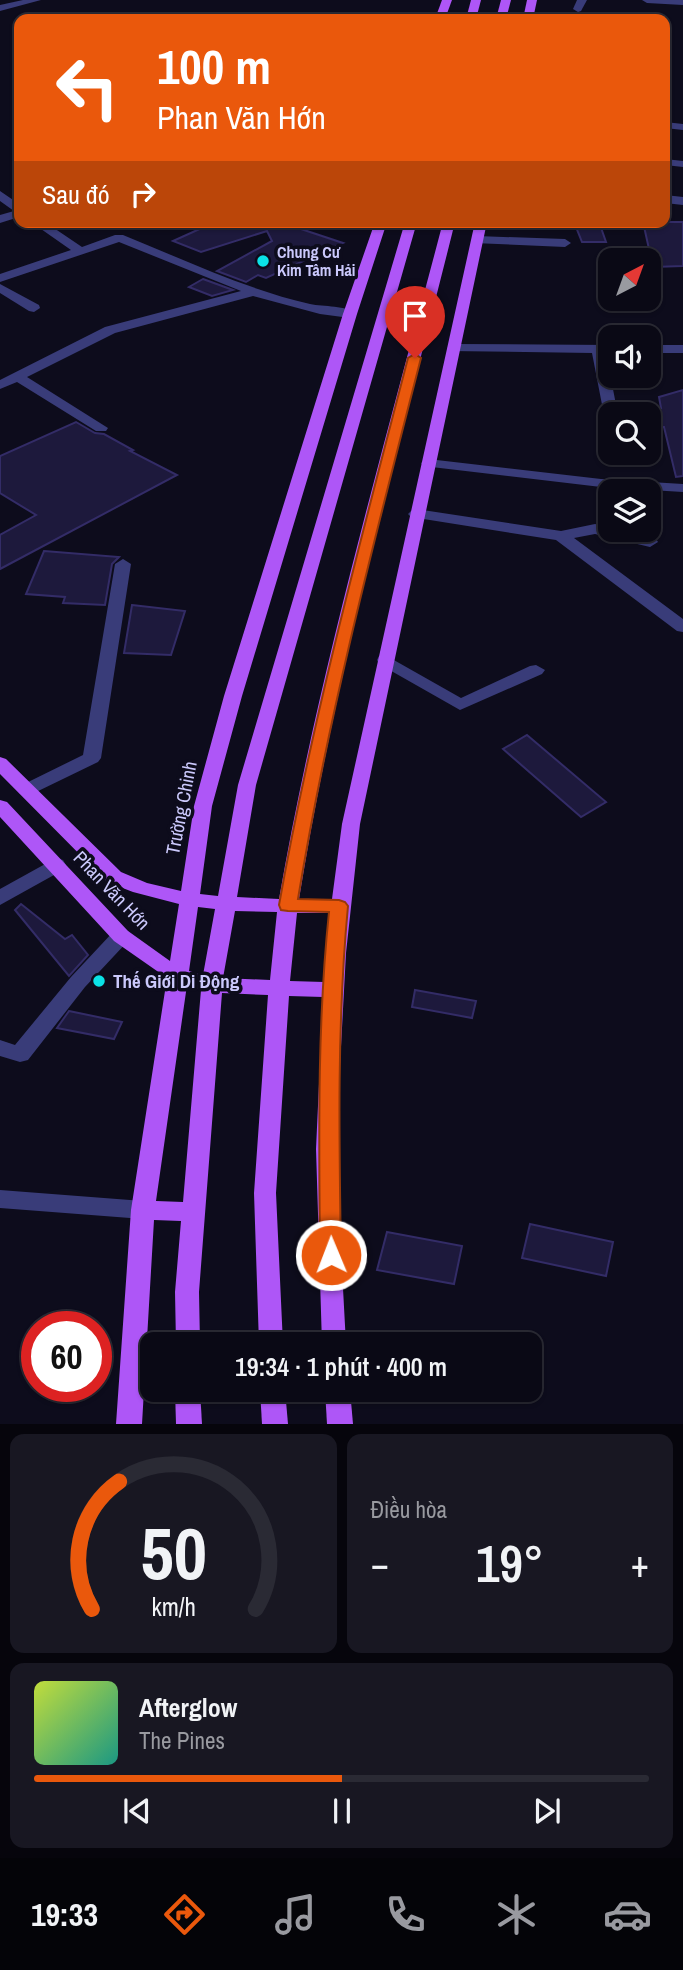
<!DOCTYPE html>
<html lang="vi">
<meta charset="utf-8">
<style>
:root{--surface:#0a0915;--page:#181722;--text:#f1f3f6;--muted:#999aa0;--line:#2a2a34;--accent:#ea580c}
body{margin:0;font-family:"Archivo Narrow",sans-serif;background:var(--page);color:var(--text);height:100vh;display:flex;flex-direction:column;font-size:26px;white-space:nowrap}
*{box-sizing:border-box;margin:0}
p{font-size:23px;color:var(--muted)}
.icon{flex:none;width:38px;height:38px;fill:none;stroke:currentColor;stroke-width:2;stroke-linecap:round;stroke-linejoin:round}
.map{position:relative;height:1424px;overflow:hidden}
.drawer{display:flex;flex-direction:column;gap:10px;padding:10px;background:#06050c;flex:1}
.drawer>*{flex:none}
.guide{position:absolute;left:14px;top:14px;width:656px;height:214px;border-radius:14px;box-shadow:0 2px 5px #0004,0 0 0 2px var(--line);background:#ea580c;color:#fff;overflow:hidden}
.needle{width:46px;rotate:41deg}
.controls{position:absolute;left:598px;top:248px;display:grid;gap:14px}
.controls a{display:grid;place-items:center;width:63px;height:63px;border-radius:14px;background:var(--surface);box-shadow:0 2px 5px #0004,0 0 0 2px var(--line);font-size:35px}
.speed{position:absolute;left:21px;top:1311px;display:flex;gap:14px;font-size:35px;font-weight:700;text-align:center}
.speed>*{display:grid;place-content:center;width:91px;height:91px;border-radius:50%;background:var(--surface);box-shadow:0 2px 5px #0004,0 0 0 2px var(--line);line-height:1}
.speed .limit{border:10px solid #d22;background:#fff;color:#111}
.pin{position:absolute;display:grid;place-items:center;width:60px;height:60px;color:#fff;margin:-72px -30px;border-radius:50% 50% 50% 0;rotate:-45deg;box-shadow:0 0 7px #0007}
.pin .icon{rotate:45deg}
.me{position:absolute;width:77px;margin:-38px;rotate:359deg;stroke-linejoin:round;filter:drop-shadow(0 0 5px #0008)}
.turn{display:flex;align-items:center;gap:24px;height:147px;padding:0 28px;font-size:32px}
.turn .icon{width:91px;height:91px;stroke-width:2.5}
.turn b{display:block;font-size:49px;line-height:60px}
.then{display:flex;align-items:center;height:66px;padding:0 28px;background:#0003;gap:14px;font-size:26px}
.big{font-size:52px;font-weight:600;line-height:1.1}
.drawer .tile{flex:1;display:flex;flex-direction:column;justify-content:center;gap:10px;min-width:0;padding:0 24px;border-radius:14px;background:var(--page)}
.drawer .dial{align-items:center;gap:0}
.dial svg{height:182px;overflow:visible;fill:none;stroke:var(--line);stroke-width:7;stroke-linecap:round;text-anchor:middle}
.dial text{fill:var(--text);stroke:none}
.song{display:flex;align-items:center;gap:21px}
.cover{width:84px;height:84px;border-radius:10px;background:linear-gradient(135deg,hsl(70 70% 55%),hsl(170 70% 35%))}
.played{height:7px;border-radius:4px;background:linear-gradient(90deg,var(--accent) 50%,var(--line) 50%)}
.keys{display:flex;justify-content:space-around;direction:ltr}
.heat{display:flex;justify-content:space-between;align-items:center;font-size:38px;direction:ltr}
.drawer .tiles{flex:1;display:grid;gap:10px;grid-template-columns:1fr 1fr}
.tile:last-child{grid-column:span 2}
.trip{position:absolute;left:140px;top:1332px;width:402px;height:70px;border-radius:14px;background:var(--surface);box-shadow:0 2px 5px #0004,0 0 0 2px var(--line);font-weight:600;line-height:70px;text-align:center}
.tabs{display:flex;height:112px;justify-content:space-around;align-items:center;background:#040408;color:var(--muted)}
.tabs .icon{width:49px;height:49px}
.tabs .current{color:var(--accent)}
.tabs b{font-size:32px;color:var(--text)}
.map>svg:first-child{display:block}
.building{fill:#1d193c;stroke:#332c67;stroke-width:2}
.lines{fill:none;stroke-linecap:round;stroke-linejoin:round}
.minor{fill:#393c79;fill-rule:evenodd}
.major{fill:#ae56f7;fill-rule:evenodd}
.route{fill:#ea580c;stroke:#983908;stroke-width:2}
.poi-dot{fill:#0be2e7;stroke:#0d0c1c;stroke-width:2.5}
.labels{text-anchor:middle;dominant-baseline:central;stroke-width:7;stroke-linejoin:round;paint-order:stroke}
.far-poi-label{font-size:16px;font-weight:bold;fill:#cbc9fc;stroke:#0d0c1c;text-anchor:start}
.street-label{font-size:19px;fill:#cbc9fc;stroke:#0d0c1c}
.poi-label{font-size:19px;font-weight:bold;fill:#cbc9fc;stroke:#0d0c1c;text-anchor:start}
</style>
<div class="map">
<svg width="683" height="1424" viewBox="0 0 683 1424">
<rect width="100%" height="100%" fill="#0d0c1c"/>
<g class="building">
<polygon points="215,222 280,222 343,243 266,278 258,275 246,282 217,271 272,241 267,231 201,252 173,241"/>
<polygon points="574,222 599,222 606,242 582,242"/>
<polygon points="643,222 683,222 683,266 653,267"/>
<polygon points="203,279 233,290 212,296 189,287"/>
<polygon points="683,390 683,476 676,477 664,427 649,427 649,408 661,408 659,397"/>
<polygon points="76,422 95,433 104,434 133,450 130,451 177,475 0,569 0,535 36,515 0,493 0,456"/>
<polygon points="44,551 119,557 112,564 105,605 63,603 65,597 26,594"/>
<polygon points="132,605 185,611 171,655 124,653"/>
<polygon points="527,735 606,802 581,817 503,749"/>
<polygon points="21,904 65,939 72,935 88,955 69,976 15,910"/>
<polygon points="415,990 476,1001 472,1018 412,1007"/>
<polygon points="69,1011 122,1022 114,1039 57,1028"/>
<polygon points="530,1224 613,1242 606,1276 522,1258"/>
<polygon points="387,1232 462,1246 454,1284 377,1270"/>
</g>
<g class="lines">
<g class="minor">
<polygon points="23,0 41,0 0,11 0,5"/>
<polygon points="577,0 587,0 581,11 578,12 573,9"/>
<polygon points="642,0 683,0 683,5 647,3"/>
<polygon points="665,122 683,124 683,130 665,128"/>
<polygon points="665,159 683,161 683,167 665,165"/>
<polygon points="0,191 19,204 19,217 0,223 0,215 14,211 0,201"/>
<polygon points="665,195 683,197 683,205 665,203"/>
<path d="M31,222H45L82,247L115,235H123C185,260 245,289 310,304C324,307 346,305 357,314L350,318L320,314L253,296L115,333L27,377L108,428L106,431H96L17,382L0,389V380L105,327L241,291L119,242L0,282V274L71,250Z"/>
<polygon points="477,236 565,239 571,243 565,247 473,243 473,237"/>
<polygon points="0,284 39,305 40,308 34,312 29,311 0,293"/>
<polygon points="454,344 611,345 611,353 606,353 618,415 611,415 611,419 604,415 592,353 449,351 447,348"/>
<rect x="649" y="345" width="34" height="8"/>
<polygon points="428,459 601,479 683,484 683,492 601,487 423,466 421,463"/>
<polygon points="416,509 561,531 595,524 656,539 658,542 650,547 595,534 574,538 683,619 683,632 677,631 556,540 411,517 408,514 411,511"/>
<polygon points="123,559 131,564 101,758 98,762 32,794 20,794 17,790 20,786 83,755 115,564"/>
<polygon points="385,655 461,698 530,666 536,665 545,670 542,674 460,710 379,664 377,660 379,656"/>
<polygon points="56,858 63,860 66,865 63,870 0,905 0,889"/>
<polygon points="121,929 128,931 131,936 128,941 85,987 28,1060 20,1062 0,1056 0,1040 15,1045 71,977 114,931"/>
<polygon points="0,1190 143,1201 151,1203 155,1210 151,1217 143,1219 0,1208"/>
</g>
<g class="major">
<polygon points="442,0 452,0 445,19 435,19"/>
<polygon points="471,0 481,0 476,19 466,19"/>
<polygon points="501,0 511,0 506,19 496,19"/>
<polygon points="527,0 537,0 533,19 523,19"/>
<path d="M375,222H387L357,314L242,696L212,806L200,894L218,896L238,785L405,222H417L256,785L237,897L279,899C319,670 384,447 443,222H455C399,447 336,670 299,899H332L342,824L475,222H487L360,824L346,953L339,1084V1214L346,1344H322L316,1149L323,997L289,996L276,1193L283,1344H259L254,1193L268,995L222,993L199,1292L200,1344H176L175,1292L181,1221L154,1220L142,1424H116L131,1210L167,978L114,941L0,817V800L7,802L128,931L170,961L179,904L133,892L107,882L0,774V757L6,759L121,872L147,883L181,891L194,806L224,696L343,314ZM198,907L215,909L203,975L189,971ZM235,911L277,912L270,980L223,978ZM297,913H331L324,982L290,981ZM187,985L201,990L183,1202L156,1201Z"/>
<polygon points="175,1390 200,1390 202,1424 176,1424"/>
<polygon points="260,1390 285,1390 288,1424 262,1424"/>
<polygon points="325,1390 350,1390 353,1424 327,1424"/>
</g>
</g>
<path class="route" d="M415,354L421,358C375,537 328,716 298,899L339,900L345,902L348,906C337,1022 339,1138 341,1255L338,1261L331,1263L323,1261L320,1255C319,1140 317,1026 329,912L288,911L281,910L279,905C312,720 361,539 408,358Z"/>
<g class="poi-dot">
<circle cx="263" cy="261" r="7"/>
<circle cx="99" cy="981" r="7"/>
</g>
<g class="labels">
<g class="far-poi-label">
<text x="277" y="252">Chung Cư<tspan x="277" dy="18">Kim Tâm Hải</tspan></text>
</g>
<g class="street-label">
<text transform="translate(181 808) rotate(-79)">Trường Chinh</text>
<text transform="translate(112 890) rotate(46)">Phan Văn Hớn</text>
</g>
<g class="poi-label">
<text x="113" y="981">Thế Giới Di Động</text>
</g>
</g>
</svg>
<div class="controls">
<a><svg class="needle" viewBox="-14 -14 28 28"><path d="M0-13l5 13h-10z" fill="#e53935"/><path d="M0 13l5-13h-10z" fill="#999aa0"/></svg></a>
<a><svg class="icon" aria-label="sound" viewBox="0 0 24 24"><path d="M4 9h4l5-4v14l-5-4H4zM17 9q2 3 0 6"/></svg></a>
<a><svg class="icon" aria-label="search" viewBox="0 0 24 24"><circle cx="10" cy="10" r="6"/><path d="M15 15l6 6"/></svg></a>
<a><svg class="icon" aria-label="layers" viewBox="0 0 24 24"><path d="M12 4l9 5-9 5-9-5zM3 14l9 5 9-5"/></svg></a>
</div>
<div class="speed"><div class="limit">60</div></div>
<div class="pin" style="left:415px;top:358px;background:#d93025"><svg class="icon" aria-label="arrive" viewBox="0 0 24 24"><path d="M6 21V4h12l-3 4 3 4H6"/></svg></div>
<svg class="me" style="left:331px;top:1255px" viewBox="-20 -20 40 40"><circle r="17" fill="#ea580c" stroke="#fff" stroke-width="3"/><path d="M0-11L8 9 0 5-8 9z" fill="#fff"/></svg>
<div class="trip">19:34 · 1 phút · 400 m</div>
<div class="guide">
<div class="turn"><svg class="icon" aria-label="left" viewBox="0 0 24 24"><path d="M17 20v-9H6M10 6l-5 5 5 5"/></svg><div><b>100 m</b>Phan Văn Hớn</div></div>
<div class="then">Sau đó<svg class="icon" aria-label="right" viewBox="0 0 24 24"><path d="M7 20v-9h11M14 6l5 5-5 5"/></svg></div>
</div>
</div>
<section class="drawer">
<div class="tiles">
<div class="tile dial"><svg viewBox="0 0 100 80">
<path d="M14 69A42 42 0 1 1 86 69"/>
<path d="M14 69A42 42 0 0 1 26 13" stroke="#ea580c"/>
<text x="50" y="56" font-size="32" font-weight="700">50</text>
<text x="50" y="72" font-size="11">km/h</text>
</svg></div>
<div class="tile"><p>Điều hòa</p>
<div class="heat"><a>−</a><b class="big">19°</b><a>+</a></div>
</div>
<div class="tile">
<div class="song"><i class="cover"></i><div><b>Afterglow</b><p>The Pines</p></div></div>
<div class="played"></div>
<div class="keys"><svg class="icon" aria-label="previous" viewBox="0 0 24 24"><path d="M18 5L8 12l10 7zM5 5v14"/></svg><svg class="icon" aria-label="pause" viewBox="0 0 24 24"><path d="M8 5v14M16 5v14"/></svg><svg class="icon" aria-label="next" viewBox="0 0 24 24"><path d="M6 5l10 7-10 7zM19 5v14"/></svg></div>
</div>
</div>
</section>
<nav class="tabs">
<b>19:33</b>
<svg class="icon current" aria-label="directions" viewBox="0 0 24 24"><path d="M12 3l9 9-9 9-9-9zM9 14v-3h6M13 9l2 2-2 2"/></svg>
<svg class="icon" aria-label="music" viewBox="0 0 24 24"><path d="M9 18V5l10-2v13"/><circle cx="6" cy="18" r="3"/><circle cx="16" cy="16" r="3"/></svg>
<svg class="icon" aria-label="phone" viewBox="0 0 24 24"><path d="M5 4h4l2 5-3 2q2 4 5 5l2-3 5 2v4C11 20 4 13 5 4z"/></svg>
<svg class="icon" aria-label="climate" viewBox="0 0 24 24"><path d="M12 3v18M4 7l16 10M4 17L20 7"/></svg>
<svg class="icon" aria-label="car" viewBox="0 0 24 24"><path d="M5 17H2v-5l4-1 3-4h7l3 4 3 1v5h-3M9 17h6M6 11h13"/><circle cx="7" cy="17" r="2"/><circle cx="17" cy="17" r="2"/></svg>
</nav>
